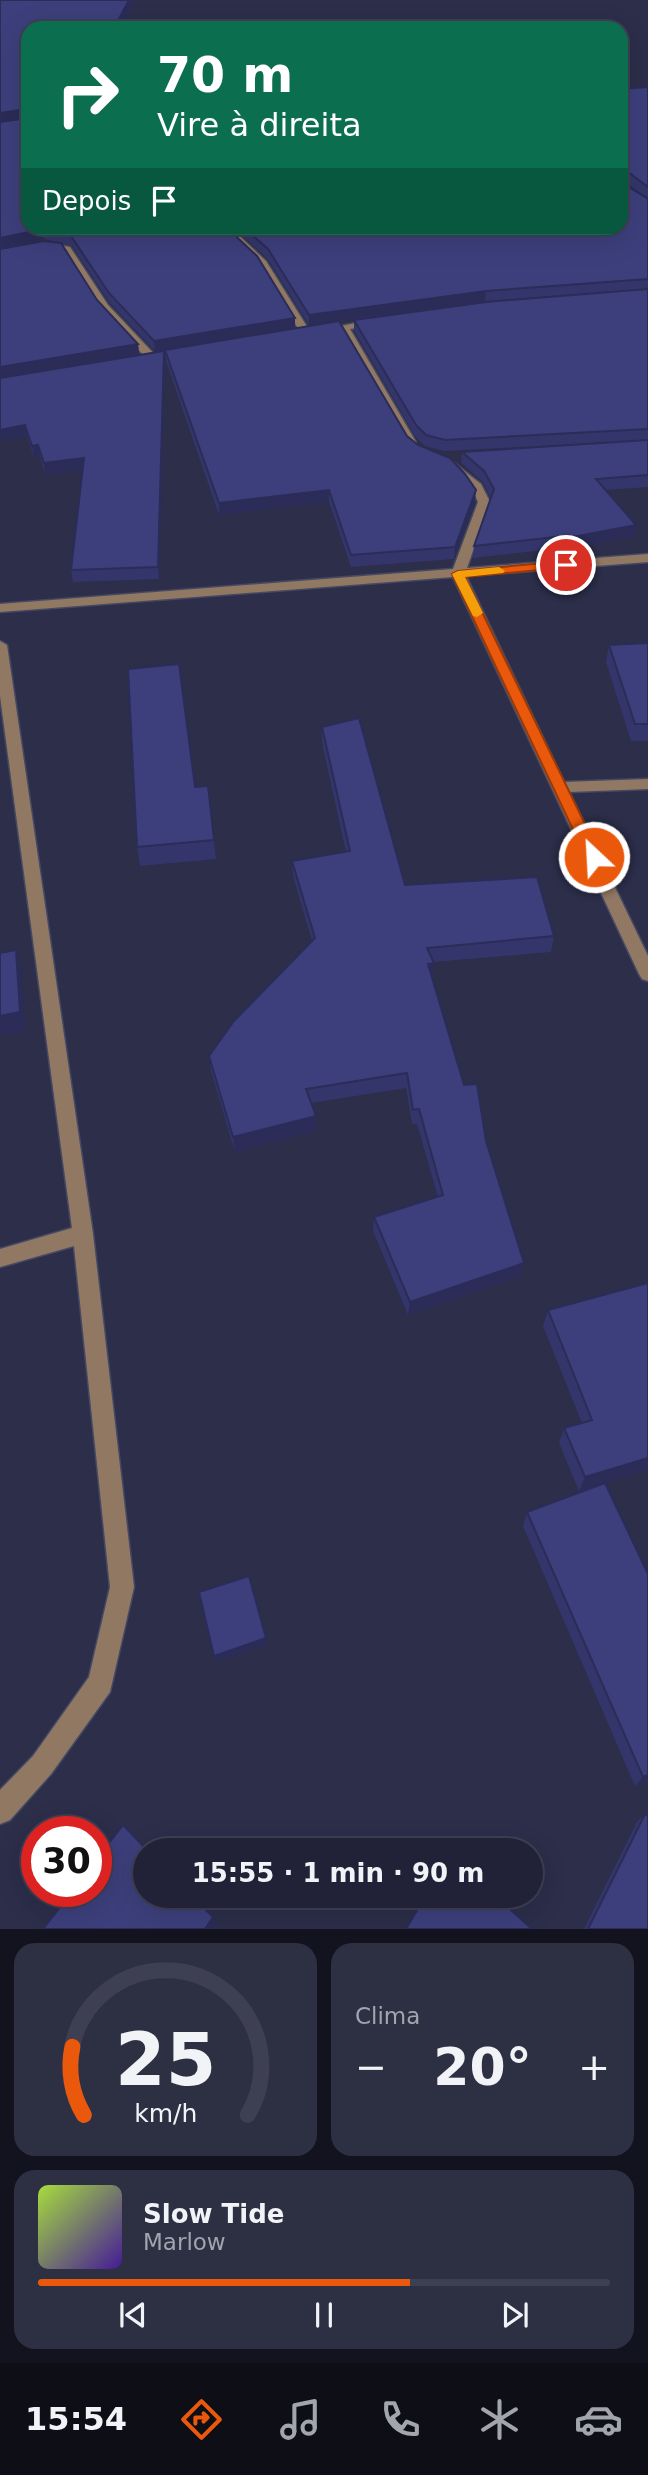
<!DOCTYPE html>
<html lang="pt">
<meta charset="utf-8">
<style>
:root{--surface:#212238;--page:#2d2f43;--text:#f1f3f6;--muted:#a2a4ae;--line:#3e3f53;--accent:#ea580c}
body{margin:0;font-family:"DejaVu Sans",sans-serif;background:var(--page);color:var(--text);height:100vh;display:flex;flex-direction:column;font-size:26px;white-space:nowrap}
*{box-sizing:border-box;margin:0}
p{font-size:23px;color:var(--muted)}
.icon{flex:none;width:38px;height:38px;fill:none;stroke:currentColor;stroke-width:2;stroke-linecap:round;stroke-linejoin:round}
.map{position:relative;height:1929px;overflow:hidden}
.sheet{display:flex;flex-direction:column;gap:14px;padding:14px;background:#12131f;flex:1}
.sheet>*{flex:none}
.banner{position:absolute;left:21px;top:21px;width:607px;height:214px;border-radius:21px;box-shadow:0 7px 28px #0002,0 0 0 2px var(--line);background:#0b6e4f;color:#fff;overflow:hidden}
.speed{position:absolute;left:21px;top:1816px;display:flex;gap:14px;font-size:35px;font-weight:700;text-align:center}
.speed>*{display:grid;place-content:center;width:91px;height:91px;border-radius:50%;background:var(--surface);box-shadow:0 7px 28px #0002,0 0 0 2px var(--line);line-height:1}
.speed .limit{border:10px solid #d22;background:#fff;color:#111}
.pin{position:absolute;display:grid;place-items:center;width:60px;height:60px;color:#fff;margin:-30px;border:4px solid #fff;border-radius:50%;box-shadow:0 2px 7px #0007}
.me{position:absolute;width:77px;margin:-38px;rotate:335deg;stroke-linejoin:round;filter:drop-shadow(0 0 5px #0008)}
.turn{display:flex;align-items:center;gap:24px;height:147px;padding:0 21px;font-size:32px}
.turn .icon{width:91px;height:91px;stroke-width:2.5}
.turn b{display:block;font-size:49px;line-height:60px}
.then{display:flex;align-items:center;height:66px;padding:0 21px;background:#0003;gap:14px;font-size:26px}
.big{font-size:52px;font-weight:700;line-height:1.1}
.sheet .widget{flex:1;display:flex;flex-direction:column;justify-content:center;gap:10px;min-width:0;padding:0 24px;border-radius:21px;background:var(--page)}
.sheet .dial{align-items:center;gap:0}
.dial svg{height:182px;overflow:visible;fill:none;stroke:var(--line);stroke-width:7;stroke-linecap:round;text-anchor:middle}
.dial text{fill:var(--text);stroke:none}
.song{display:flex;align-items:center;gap:21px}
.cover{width:84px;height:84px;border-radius:10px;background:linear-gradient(135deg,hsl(80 70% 55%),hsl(260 70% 35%))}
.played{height:7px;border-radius:4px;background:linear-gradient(90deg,var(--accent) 65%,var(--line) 65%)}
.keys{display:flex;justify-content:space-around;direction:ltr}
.heat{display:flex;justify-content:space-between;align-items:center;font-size:38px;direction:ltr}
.sheet .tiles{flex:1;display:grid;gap:14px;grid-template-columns:1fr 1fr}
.widget:last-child{grid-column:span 2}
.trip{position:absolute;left:133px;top:1838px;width:410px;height:70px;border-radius:35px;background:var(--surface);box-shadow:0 7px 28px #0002,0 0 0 2px var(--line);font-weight:700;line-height:70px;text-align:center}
.tabs{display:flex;height:112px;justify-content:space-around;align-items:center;background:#0d0e16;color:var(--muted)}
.tabs .icon{width:49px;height:49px}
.tabs .on{color:var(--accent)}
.tabs b{font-size:32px;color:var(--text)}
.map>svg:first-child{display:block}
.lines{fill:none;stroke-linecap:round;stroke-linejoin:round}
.minor-casing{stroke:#464963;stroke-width:3}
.minor{fill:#917862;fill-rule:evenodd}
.wall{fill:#34366b}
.shaded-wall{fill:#2b2c57}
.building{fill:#3d3f7c;stroke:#2b2c57;stroke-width:2}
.route{fill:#ea580c;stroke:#983908;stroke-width:2}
.slow{fill:#f59e0b}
</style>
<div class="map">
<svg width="648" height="1929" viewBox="0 0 648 1929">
<rect width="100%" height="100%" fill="#2c2e4a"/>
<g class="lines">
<defs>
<g id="minor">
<polygon points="222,228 231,228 266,261 311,333 310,335 302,335 259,265"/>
<polygon points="45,242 70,247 108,305 157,357 157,361 149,361 100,309 64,251 45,248 0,257 0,251"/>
<polygon points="376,319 381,322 380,324 350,329 416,442 414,444 404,442 341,331 321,334 316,331"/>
<polygon points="453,462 481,484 490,502 467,568 648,554 648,562 466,576 564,782 648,779 648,789 569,792 648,956 648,981 642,979 639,974 453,577 0,612 0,604 453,569 478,502 472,489 447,466"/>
<polygon points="0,641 7,645 93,1234 134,1587 110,1692 51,1774 10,1820 0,1824 0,1790 33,1756 89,1677 110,1587 74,1246 0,1267 0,1249 72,1228 0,696"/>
</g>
</defs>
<use href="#minor" class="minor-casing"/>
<use href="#minor" class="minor"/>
</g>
<g class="wall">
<polygon points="0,0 135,0 119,28 28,28 28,228 227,228 257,256 295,318 295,328 155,351 110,303 72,246 44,239 0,248"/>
<polygon points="648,87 648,198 621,179 621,89"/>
<polygon points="648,199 648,289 485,301 339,321 407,436 475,502 454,559 351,567 329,502 219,515 166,361 165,350 330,322 309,325 268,259 234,228 621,228"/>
<polygon points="0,249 97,300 138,344 139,354 78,365 164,351 165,361 159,579 73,582 71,570 83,469 45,475 40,456 34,457 27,436 0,441"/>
<polygon points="648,289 648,487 605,490 636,525 634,537 555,551 553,549 473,558 474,546 491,498 483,482 461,463 462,452 597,443 444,451 425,446 415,436 354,330 354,320"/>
<polygon points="648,643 648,741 631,741 606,662 609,645"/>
<polygon points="322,727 405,885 554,936 551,952 433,962 432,977 464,1085 486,1141 524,1263 521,1276 408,1315 373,1231 374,1217 438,1197 417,1124 412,1124 406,1088 311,1103 316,1131 235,1152 211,1071 209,1056 312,941 293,876 292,861 346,852 322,743"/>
<polygon points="195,787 214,840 216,859 140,866 137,847"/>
<polygon points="648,1283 605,1483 648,1574 648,1781 635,1786 523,1526 527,1512 600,1485 579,1491 559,1443 564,1428 582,1423 543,1326 548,1310"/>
<polygon points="645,1814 648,1929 584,1929 637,1822"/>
</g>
<g class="shaded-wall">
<polygon points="129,0 135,0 119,28 114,28"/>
<polygon points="26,109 28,118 0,122 0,113"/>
<polygon points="624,169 623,179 621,179 621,170"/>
<polygon points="43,229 44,239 0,248 0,238"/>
<polygon points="486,291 485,301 309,325 309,315"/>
<polygon points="295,318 295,328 155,351 154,341"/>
<polygon points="138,344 139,354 0,378 0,367"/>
<polygon points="164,351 165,361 159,579 158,567"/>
<polygon points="25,425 27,436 0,441 0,430"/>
<polygon points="38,445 40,456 34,457 32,446"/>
<polygon points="84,458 86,469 45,475 44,463"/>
<polygon points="329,490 329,502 219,515 219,503"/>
<polygon points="476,490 475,502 454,559 455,547"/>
<polygon points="636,525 634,537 555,551 557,540"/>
<polygon points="16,950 21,969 26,1031 0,1035 0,1016"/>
<polygon points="434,963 432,978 428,964"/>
<polygon points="316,1116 316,1131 235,1152 233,1137"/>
<polygon points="524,1263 521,1276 408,1315 410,1302"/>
<polygon points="648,1458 648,1470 579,1491 585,1477"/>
<polygon points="266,1638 267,1645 216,1662 214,1656"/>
<polygon points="648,1775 648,1781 635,1786 643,1777"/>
<polygon points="213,1917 216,1923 212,1929 205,1929"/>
</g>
<g class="building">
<polygon points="0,0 129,0 114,28 28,28 28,111 26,109 0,113"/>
<polygon points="648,87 648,187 624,169 621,170 621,89"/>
<polygon points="28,118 28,228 227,228 257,256 295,318 154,341 109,293 71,236 43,229 0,238 0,122"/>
<polygon points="621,182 648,199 648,279 486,291 309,315 268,249 244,228 621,228"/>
<polygon points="44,241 61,243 97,300 138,344 0,367 0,249"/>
<polygon points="648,289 648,429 445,440 426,435 416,425 354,320 486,302"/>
<polygon points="339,321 407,436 418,445 450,458 465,474 476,490 455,547 351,555 329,490 219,503 165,350"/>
<polygon points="164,351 158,567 71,570 84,458 44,463 38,445 32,446 25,425 0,430 0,378"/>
<polygon points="648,440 648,475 596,479 636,525 557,540 555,537 474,546 494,489 484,471 462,452"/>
<polygon points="648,643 648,724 635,724 609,645"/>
<polygon points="179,664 195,787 208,786 214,840 137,847 128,669"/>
<polygon points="359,718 405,885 537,877 554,936 427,948 434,963 428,964 464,1085 477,1084 486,1141 524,1263 410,1302 374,1217 443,1195 419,1109 413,1110 407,1073 306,1089 316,1116 233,1137 209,1056 234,1021 315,938 292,861 350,851 322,727"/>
<polygon points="16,950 20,1012 0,1016 0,953"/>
<polygon points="648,1283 648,1458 585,1477 564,1428 592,1420 548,1310"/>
<polygon points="605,1483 648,1574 648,1775 643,1777 527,1512"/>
<polygon points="249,1576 266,1638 214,1656 199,1592"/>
<polygon points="645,1814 648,1816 648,1929 588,1929"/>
<polygon points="123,1825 147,1850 145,1850 145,1895 191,1895 213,1917 205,1929 43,1929 72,1892 96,1892 96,1860"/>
<polygon points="426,1895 494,1895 532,1929 406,1929"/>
</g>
<polygon class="route" points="566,561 572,565 571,567 465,577 601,857 594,862 586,857 452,574 458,571"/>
<polygon class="slow" points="499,567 505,571 503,573 465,577 483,613 477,617 473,616 452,574 458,571"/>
</svg>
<div class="speed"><div class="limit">30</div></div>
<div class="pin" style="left:566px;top:565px;background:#d93025"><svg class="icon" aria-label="arrive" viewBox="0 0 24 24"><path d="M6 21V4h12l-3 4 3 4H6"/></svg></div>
<svg class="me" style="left:594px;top:857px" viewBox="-20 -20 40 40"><circle r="17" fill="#ea580c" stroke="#fff" stroke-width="3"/><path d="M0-11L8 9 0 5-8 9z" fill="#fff"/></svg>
<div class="trip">15:55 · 1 min · 90 m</div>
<div class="banner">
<div class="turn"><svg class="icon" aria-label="right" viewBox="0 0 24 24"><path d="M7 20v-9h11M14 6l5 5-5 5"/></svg><div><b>70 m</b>Vire à direita</div></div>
<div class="then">Depois<svg class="icon" aria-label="arrive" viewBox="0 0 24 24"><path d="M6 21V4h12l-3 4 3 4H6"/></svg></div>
</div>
</div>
<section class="sheet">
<div class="tiles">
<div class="widget dial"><svg viewBox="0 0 100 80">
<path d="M14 69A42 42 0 1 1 86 69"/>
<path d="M14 69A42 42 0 0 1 9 39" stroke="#ea580c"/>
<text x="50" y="56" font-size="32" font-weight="700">25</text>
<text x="50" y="72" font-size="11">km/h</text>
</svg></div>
<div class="widget"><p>Clima</p>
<div class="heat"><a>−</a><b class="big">20°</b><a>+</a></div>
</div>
<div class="widget">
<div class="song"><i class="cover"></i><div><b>Slow Tide</b><p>Marlow</p></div></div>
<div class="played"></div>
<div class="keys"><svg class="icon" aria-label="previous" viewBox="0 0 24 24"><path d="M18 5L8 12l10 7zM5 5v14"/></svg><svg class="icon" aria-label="pause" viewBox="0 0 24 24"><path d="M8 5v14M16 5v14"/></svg><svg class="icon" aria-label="next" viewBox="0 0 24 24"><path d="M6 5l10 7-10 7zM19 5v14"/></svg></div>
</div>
</div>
</section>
<nav class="tabs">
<b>15:54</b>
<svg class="icon on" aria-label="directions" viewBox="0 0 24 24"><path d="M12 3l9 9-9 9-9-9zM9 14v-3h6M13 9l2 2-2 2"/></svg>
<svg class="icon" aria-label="music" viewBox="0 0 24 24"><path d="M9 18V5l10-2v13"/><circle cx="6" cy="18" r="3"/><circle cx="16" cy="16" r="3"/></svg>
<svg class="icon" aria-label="phone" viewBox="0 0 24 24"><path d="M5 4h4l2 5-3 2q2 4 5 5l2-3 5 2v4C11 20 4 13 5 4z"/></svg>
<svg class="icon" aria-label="climate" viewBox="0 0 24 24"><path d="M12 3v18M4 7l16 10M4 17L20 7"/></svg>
<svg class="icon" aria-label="car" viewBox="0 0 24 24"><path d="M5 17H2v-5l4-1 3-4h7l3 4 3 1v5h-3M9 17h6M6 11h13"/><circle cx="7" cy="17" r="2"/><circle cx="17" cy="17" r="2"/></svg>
</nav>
